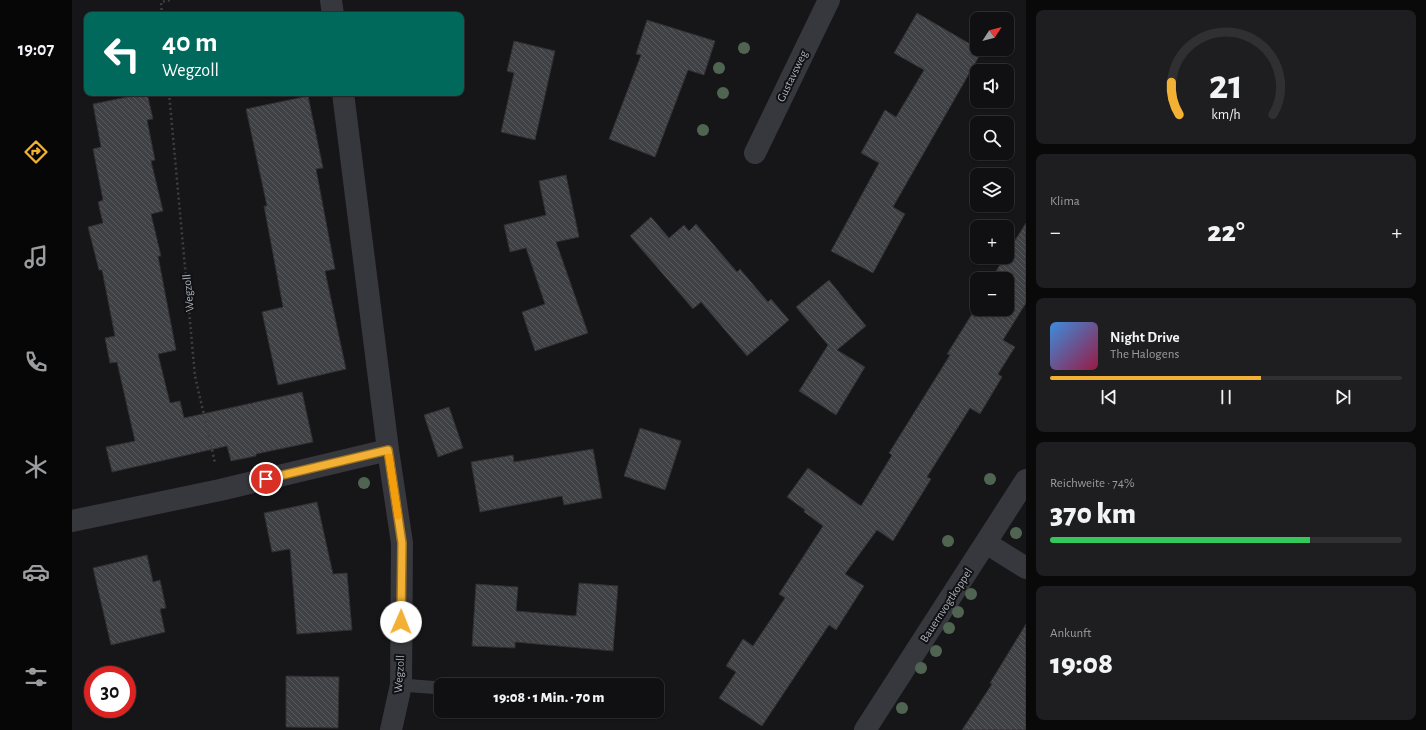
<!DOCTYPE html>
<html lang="de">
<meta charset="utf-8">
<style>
:root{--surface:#101012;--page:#1e1e20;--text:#f1f3f6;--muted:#9c9d9f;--line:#303032;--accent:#f2b134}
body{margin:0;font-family:"Alegreya Sans",sans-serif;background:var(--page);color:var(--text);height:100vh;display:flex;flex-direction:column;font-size:15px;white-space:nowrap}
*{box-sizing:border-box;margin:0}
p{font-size:13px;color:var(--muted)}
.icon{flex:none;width:22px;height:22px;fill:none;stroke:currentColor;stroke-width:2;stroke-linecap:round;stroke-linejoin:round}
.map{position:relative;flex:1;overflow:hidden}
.details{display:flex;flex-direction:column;gap:10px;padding:10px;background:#09090a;width:400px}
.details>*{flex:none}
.banner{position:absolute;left:12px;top:12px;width:380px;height:84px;border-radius:8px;box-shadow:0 1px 3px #0004,0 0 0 1px var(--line);background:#00695c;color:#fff;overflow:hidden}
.needle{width:26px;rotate:54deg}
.controls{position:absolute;left:898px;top:12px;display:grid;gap:8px}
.controls a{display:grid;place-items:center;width:44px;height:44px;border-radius:8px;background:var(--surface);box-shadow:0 1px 3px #0004,0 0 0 1px var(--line);font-size:20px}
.speed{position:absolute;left:12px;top:666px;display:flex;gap:8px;font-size:20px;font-weight:700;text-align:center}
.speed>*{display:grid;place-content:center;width:52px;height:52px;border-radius:50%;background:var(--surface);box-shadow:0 1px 3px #0004,0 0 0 1px var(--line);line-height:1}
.speed .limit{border:6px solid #d22;background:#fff;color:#111}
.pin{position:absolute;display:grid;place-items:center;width:34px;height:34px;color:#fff;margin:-17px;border:2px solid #fff;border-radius:50%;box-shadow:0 1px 4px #0007}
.me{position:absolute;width:44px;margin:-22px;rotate:1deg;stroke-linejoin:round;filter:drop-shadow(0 0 3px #0008)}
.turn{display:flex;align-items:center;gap:14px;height:84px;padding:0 12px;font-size:18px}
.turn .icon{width:52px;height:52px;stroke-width:2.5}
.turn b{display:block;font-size:28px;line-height:34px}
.big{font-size:30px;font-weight:800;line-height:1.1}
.details .widget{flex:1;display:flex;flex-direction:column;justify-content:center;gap:6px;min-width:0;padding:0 14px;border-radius:8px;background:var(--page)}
.details .dial{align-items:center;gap:0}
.dial svg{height:104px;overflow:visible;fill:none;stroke:var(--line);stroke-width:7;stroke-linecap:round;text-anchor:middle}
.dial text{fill:var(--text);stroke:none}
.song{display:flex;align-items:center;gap:12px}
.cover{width:48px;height:48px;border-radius:6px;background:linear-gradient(135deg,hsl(210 70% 55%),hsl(340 70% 35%))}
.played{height:4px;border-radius:2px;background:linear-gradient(90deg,var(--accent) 60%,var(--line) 60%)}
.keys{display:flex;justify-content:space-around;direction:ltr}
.heat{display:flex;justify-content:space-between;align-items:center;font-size:22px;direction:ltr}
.charge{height:6px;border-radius:3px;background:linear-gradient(90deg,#34c759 74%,var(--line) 0)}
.trip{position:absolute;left:362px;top:678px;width:230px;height:40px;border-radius:8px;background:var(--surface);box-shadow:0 1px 3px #0004,0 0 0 1px var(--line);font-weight:800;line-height:40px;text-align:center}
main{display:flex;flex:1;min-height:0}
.tab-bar{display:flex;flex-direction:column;width:72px;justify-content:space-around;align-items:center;background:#060607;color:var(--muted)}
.tab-bar .icon{width:28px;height:28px}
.tab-bar .current{color:var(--accent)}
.tab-bar b{font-size:18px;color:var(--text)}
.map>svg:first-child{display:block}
.building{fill:url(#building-back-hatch);stroke:#303034}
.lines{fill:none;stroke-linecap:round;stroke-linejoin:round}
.path{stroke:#3d3f44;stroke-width:2.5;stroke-dasharray:2 3;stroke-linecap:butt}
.lane{stroke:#37383d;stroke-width:13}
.street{stroke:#37383d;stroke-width:22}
.tree{fill:#506452}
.route-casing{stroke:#9d7322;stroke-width:10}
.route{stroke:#f2b134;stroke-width:7}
.slow{stroke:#f59e0b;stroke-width:7}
.labels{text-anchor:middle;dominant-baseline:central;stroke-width:4;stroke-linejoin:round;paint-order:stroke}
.street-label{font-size:12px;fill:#a8adb8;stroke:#111113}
</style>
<main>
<nav class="tab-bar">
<b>19:07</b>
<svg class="icon current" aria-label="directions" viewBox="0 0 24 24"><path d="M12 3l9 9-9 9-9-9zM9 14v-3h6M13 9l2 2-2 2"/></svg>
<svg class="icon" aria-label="music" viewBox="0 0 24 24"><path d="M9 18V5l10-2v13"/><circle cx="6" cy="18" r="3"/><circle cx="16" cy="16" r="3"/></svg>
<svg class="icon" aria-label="phone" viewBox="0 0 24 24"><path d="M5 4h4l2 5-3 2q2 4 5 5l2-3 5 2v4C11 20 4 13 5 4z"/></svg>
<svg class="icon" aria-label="climate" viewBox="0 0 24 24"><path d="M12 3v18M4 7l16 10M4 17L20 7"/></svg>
<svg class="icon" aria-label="car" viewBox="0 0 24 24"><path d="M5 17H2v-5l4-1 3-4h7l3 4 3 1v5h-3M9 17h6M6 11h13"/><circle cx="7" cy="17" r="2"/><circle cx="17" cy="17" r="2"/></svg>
<svg class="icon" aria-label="filters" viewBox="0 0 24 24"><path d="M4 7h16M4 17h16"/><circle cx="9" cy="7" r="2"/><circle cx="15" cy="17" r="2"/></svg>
</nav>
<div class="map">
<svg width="954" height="730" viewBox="0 0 954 730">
<defs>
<pattern id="building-back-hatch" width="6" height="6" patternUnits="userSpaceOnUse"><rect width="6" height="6" fill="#404145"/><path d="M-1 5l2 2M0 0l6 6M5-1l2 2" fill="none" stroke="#595a5e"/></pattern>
</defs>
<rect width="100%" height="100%" fill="#161618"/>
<g class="building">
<polygon points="845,13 905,48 905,49 910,51 821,207 833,214 801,273 759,251 807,163 789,153 813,110 824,117 852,70 822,53"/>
<polygon points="575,20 643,41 632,75 616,70 583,157 537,139 569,55 564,54"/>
<polygon points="442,41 483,51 463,140 429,132 442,73 435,71"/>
<polygon points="75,93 81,119 75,120 83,160 79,161 91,211 79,214 89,256 86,256 104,350 86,354 98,403 108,401 112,418 230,392 241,442 184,454 184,456 159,461 155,446 40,472 34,447 63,441 45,362 38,363 33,338 43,336 30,270 27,270 16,227 31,223 26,202 31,200 21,149 29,147 21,104"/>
<polygon points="236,96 251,168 244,169 263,269 253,271 274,369 206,385 190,312 211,307 192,206 195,206 174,109"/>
<polygon points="494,175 507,237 484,242 516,333 463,351 450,312 473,304 454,248 438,252 432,225 474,215 467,181"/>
<polygon points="579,217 597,238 612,225 617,231 624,224 665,272 668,269 696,302 699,299 717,320 675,356 629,302 621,309 558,236"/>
<polygon points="954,223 954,303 931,340 943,347 926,374 930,377 908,414 898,408 855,477 859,479 821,541 805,530 773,574 792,586 764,630 757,625 690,726 647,698 664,672 654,666 671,639 681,646 713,598 707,594 751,526 732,512 733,510 715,497 736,468 789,506 820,455 817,453 878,355 875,354 905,306 905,309 935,309 935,279 919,279 933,257 935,257 935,253"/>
<polygon points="757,280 794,326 765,350 793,367 764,415 727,391 756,345 724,307"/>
<polygon points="377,407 391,448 366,457 352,415"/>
<polygon points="568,428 609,441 593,490 552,476"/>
<polygon points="521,449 530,498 492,505 490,496 408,512 399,462 441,455 442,462"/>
<polygon points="245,502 261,574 275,573 280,630 225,634 218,549 200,552 192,513"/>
<polygon points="75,555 81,582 88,580 94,608 88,609 93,632 39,645 21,568"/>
<polygon points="507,583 546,586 541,651 443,642 443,648 400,646 404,584 446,587 444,611 504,616"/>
<polygon points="954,624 954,730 890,730 920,684 918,683"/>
<polygon points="214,676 267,677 266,728 214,727"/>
</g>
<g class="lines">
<g class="path">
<polyline points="90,15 89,2 99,0"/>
<polyline points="97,93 123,376 143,463"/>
</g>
<polyline class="lane" points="329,685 369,688"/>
<g class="street">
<polyline points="259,0 261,15"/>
<polyline points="271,93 316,450 330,543 329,685 319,730"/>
<polyline points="683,153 757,0"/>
<polyline points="0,521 148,490 316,450"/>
<polyline points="914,543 954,568"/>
<polyline points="793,730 954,480"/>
</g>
</g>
<g class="tree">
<circle cx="672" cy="48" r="6"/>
<circle cx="647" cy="68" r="6"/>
<circle cx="651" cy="93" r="6"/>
<circle cx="631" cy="130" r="6"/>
<circle cx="918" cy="479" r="6"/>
<circle cx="292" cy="483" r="6"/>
<circle cx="944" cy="533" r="6"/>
<circle cx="876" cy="541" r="6"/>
<circle cx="899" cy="594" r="6"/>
<circle cx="886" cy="612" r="6"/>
<circle cx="877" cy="628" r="6"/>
<circle cx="864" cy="651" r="6"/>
<circle cx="849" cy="668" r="6"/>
<circle cx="830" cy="708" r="6"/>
</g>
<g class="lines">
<defs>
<polyline id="route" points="194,479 316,450 330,543 329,622"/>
</defs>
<use href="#route" class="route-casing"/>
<use href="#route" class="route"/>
<polyline class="slow" points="317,457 326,516"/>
</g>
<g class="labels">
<g class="street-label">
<text transform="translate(720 76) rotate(-64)">Gustavsweg</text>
<text transform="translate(116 293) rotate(-95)">Wegzoll</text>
<text transform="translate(874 605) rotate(-57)">Bauernvogtkoppel</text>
<text transform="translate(327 674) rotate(-86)">Wegzoll</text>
</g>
</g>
</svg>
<div class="controls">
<a><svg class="needle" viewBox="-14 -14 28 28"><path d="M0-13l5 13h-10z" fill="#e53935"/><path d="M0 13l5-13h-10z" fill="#9c9d9f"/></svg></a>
<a><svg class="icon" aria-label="sound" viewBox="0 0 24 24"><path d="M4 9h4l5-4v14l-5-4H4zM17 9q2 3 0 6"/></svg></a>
<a><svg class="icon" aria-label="search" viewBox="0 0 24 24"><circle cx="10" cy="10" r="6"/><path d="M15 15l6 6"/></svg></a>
<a><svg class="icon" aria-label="layers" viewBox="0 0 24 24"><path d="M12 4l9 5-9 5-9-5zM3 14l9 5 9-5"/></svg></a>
<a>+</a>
<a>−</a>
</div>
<div class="speed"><div class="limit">30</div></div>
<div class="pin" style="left:194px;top:479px;background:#d93025"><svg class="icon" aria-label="arrive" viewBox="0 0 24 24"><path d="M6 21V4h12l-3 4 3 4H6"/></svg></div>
<svg class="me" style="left:329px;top:622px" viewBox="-20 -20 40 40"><circle r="19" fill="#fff"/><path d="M0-13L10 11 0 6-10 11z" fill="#f2b134"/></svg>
<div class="trip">19:08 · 1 Min. · 70 m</div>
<div class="banner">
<div class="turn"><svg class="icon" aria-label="left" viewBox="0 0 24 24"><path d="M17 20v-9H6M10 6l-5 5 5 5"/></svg><div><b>40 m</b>Wegzoll</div></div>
</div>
</div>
<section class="details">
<div class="widget dial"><svg viewBox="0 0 100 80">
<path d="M14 69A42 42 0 1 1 86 69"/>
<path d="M14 69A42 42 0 0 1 8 44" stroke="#f2b134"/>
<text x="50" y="56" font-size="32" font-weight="700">21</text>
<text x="50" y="72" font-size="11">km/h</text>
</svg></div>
<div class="widget"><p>Klima</p>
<div class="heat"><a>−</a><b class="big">22°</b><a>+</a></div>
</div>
<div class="widget">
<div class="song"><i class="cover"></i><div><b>Night Drive</b><p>The Halogens</p></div></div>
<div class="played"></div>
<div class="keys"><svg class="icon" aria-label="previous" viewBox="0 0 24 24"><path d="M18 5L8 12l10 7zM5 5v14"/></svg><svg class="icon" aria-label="pause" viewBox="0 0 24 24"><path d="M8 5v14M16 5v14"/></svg><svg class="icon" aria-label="next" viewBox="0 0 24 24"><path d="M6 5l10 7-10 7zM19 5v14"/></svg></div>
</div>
<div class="widget"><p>Reichweite · 74%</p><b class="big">370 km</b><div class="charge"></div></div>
<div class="widget"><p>Ankunft</p><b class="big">19:08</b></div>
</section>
</main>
